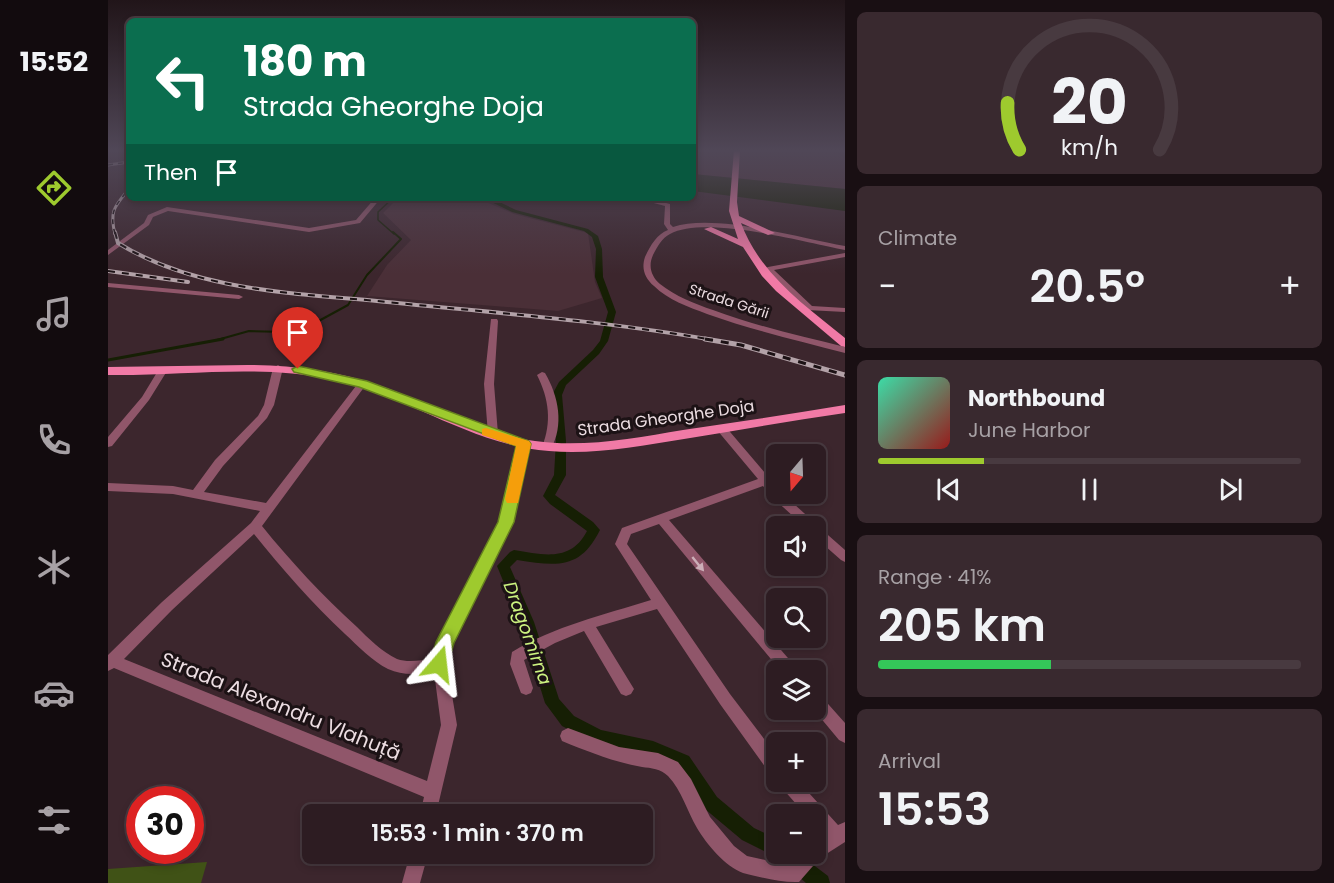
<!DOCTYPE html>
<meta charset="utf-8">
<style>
:root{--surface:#2d1c22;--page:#39292f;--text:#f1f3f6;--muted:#a7a1a5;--line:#483a40;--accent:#9eca2e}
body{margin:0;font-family:Poppins,sans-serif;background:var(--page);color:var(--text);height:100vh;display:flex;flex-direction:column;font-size:22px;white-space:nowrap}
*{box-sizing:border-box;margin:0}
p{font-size:20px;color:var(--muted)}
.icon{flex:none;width:33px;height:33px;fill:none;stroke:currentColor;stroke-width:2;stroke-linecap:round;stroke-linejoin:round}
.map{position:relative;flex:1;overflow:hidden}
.side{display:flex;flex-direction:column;gap:12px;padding:12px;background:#190f13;width:489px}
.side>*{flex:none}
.banner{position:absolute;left:18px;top:18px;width:570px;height:183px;border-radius:9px;box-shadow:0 3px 9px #0003,0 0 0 2px var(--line);background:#0b6e4f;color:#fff;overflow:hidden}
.needle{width:39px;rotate:199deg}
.tools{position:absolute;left:658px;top:444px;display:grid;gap:12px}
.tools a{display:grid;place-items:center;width:60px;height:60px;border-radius:9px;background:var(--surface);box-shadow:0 3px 9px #0003,0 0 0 2px var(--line);font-size:30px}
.speed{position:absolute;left:18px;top:786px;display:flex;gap:12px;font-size:30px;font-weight:700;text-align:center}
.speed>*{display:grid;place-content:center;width:78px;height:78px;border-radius:50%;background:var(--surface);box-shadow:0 3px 9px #0003,0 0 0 2px var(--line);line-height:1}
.speed .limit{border:9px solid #d22;background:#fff;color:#111}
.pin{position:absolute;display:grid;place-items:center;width:51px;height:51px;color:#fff;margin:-62px -26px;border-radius:50% 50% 50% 0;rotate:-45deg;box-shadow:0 0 6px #0007}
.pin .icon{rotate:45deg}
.me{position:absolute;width:66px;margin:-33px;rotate:17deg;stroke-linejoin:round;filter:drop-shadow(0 0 4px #0008)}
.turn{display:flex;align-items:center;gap:21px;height:126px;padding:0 18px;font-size:27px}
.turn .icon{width:78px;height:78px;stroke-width:2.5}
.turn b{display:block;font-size:42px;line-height:51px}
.then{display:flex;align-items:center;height:57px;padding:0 18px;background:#0003;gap:12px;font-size:22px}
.big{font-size:45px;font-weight:600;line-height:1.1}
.side .tile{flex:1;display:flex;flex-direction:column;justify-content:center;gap:9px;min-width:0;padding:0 21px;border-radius:9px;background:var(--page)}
.side .dial{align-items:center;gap:0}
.dial svg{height:156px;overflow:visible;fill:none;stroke:var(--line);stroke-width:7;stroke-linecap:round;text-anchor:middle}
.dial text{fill:var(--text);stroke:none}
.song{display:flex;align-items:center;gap:18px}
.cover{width:72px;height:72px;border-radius:9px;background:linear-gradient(135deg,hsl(160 70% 55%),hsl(0 70% 35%))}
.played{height:6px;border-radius:3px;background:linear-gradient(90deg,var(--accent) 25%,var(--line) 25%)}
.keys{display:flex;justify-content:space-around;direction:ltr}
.heat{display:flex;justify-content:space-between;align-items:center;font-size:33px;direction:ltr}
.charge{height:9px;border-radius:4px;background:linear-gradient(90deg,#34c759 41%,var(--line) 0)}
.trip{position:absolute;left:194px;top:804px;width:351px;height:60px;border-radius:9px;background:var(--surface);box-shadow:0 3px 9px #0003,0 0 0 2px var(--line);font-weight:600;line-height:60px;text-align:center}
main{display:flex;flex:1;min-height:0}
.tabs{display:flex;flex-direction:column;width:108px;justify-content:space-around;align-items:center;background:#120b0e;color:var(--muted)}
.tabs .icon{width:42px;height:42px}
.tabs .selected{color:var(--accent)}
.tabs b{font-size:27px;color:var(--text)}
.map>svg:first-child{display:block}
.built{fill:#4a2f37}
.green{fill:#405216}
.water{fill:#161f04}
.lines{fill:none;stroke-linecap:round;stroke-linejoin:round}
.stream-far2{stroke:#161f04;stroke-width:1.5}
.stream-far1{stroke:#161f04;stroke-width:2}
.stream{stroke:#161f04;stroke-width:3}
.canal{fill:#161f04;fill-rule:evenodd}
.minor{fill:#90566a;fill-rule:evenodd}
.major{fill:#f17aa6;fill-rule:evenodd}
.rail-far2-casing{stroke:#b3a2a8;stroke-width:3}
.rail-far1-casing{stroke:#b3a2a8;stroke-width:4}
.rail-casing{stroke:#b3a2a8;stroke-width:5}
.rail-far2{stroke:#1c1215;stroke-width:1.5;stroke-dasharray:5;stroke-linecap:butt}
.rail-far1{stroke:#1c1215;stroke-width:2;stroke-dasharray:7;stroke-linecap:butt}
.rail{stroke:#1c1215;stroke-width:3;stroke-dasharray:8;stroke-linecap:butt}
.oneway{fill:#ccaeb8}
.route{fill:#9eca2e;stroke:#67831e;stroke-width:1.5}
.slow{fill:#f59e0b}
.labels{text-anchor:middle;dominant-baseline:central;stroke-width:6;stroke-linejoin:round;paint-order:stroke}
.far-street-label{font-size:14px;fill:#ecdde2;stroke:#1c1215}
.street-label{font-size:16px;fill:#ecdde2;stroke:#1c1215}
.water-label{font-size:18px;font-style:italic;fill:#ccf380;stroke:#1c1215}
.near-street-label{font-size:20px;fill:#ecdde2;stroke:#1c1215}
</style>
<main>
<nav class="tabs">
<b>15:52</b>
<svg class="icon selected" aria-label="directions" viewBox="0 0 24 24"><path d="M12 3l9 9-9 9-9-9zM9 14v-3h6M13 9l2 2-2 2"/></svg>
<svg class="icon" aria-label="music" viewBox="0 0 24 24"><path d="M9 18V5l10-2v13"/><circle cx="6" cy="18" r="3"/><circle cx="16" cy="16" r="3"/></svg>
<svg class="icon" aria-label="phone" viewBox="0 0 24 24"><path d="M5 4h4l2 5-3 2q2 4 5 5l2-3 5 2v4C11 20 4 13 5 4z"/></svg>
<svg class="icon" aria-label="climate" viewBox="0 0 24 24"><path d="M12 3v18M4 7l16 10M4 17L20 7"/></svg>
<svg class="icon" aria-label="car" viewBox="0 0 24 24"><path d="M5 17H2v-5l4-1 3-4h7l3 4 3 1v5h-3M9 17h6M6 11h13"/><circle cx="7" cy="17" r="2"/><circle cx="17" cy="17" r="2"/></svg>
<svg class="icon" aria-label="filters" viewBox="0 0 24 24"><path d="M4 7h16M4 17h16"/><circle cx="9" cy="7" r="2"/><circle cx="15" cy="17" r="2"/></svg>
</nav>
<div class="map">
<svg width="737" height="883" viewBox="0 0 737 883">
<rect width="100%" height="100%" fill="#3c262d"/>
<g class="built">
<polygon points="585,150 725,150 737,159 737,189 585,174"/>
<polygon points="290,198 369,198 406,214 480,233 487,282 494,298 450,311 259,296 279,265 303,240 275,213"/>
</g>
<polygon class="green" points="99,862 93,883 0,883 0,869"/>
<polygon class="water" points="585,174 737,189 737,211 585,191"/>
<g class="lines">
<polyline class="stream-far2" points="285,198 270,212 270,220 286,234"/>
<polyline class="stream-far1" points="109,340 141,331 178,332 207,323 240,305 259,275 293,239 285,232"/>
<polyline class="stream" points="0,360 115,339"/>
<path class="canal" d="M375,198H383L408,210L480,229L490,236L494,249L495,277L508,312L500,341L491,354L458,385L454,395L458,441V475L447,495L485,522L492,530C472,570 449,566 409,560L402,567L426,622L451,699L466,716L493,730L545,741L581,756L609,797L646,828L669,839V854H691L720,876L722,883H698L670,858L634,840L597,809L569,768L544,757L491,745L454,726L437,703L412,622L389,566L402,552L406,550C436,555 463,562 479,531L442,504L435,496L446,475L448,441L444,395L451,382L485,350L492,341L500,312L487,277L488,249L484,237L476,231L404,212Z"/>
<g class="minor">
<polygon points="267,198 273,198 252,223 201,232 60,211 45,217 41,225 0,255 0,250 36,223 40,215 59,207 201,228 248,220"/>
<path d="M527,198H538L562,204V224L565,227C607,213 692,238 737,246V250C696,242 598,215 562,234C554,238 549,247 545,255C540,266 543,276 552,284C567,296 587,304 605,310C648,326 693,336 737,347V353C691,341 644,330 599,314C581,307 560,300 546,286C537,278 533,269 537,257C542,246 549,234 560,230L556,224L557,206Z"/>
<polygon points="737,253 737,257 666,270 704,306 737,308 737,312 699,310 656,269 660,267"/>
<polygon points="0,283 131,295 135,297 131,299 0,287"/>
<polygon points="383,319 389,319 390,321 386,384 390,434 385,437 380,434 376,384"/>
<path d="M170,365L175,368L166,405L159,418L115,466L96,492L158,503L251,382H257L259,384L257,386L154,526C183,562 215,596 249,627C260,638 274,652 289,659C300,663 314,660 325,659L328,649L392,522L411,444L416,441L421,444L404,522L340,653V671L349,725L328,814H312L316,797L6,668L0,671V655L54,602L143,523L152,511L65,494L0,491V483L65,486L85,490L107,460L150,416L156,405L165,368ZM146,534C174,569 204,603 237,634C250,646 264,661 280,669C295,676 310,674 326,672L333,725L319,781L16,659L64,610Z"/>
<polygon points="54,368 59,371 41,400 4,446 0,447 0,437 34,397 51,369"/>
<path d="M434,372L437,373C451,397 456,425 443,449L439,450L434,447C444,422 441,399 429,375Z"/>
<path d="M613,425L617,426L669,487V494H675L707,523L709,527L712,528L737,550V562L733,560L708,538V526H696L665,498L655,486L561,520L686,665L688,670H672L551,524L523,534L519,544L622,694L669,756V777L663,775L612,704L549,609L488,627L526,689L523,694L518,696L513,694L476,631L447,643L416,660L425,688L423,693L418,695L413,693L402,664L404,652C447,626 495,615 543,600L507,544L514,528L650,479L609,430L608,428Z"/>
<polygon points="708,694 713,696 737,723 737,743 731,740 706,710 708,710"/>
<path d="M460,728L511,747L550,753L570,762L583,779L602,817L626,846L639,856L681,865L693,854H708V840L716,835L708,827V814H697L674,788L672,782H691L730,825L737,822V842L712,858L691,882C674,883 651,877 635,873C617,866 599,845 589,828C579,811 574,791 560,776C553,769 543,768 534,767C506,762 481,752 454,741L452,736L454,731Z"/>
<polygon points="302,854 320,854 312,883 294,883"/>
</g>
<g class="major">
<path d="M626,150H632L629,202L631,216L667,233L660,235L633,223C652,274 696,305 737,338V347L733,346L668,291L654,276L635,247L596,229L603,227L630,239L621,211Z"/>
<path d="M139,365C185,365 229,371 273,386C324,404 372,433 427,441C476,448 527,438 575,430C629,422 683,414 737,405V413C683,421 629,430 576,439C531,446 486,455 441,451C362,445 298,394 222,379C149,364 74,376 0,375V367Z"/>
</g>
<defs>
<g id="rail-far2">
<polyline points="0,165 21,162"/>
<path d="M7,234C1,211 7,206 21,189"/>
</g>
<g id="rail-far1">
<path d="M7,232L10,243C89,292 189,293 279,302C388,313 498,321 605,340"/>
<polyline points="0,271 80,282"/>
</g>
<polyline id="rail" points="597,339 633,345 737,375"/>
</defs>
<use href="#rail-far2" class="rail-far2-casing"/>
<use href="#rail-far1" class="rail-far1-casing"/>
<use href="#rail" class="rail-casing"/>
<use href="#rail-far2" class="rail-far2"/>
<use href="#rail-far1" class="rail-far1"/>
<use href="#rail" class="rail"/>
</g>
<defs><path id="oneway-solid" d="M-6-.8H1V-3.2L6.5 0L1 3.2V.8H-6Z" transform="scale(1.5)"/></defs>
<use class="oneway" href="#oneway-solid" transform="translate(590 564) rotate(51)"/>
<linearGradient id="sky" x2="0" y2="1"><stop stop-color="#211519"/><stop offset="0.55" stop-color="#504757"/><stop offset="1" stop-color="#504757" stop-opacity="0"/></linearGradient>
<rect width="737" height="274" fill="url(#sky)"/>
<polygon class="route" points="190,366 259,381 421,441 423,444 406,522 346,643 338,670 331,673 325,670 322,664 328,642 390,522 408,446 251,387 186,372 184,369"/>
<polygon class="slow" points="378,428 421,441 423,444 410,503 399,503 397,499 408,446 374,435 374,429"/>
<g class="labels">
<g class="far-street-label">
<text transform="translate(621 301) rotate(18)">Strada Gării</text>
</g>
<g class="street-label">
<text transform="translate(558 418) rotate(-8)">Strada Gheorghe Doja</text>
</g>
<g class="water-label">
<text transform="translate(420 633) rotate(70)">Dragomirna</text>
</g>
<g class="near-street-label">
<text transform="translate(173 706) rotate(22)">Strada Alexandru Vlahuță</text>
</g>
</g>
</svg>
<div class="tools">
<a><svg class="needle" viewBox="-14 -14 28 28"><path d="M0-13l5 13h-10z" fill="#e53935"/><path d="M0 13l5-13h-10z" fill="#a7a1a5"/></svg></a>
<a><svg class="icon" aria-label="sound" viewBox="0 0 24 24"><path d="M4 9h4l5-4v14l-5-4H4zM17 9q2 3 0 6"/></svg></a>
<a><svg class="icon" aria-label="search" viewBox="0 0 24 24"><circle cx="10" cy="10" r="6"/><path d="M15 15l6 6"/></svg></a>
<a><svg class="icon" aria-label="layers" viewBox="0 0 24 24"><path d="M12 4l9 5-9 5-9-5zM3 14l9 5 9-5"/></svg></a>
<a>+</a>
<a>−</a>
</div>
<div class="speed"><div class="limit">30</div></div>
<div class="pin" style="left:190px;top:369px;background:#d93025"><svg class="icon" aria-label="arrive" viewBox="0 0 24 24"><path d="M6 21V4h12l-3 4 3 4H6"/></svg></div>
<svg class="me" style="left:331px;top:664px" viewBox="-20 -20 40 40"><path d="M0-17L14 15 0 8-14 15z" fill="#9eca2e" stroke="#fff" stroke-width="4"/></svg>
<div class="trip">15:53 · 1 min · 370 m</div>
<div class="banner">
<div class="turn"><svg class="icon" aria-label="left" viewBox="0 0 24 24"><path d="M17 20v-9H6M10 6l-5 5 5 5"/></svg><div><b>180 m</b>Strada Gheorghe Doja</div></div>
<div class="then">Then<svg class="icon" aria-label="arrive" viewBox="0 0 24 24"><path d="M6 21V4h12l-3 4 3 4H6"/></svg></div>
</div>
</div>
<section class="side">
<div class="tile dial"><svg viewBox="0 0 100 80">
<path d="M14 69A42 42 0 1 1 86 69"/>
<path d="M14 69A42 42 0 0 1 8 45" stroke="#9eca2e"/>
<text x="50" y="56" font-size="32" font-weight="700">20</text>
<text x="50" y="72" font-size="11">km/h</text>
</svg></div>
<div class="tile"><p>Climate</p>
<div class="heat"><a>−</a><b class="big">20.5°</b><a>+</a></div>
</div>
<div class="tile">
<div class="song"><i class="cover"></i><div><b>Northbound</b><p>June Harbor</p></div></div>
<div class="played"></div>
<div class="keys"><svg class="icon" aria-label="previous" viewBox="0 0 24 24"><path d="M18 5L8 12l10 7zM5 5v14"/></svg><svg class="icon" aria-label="pause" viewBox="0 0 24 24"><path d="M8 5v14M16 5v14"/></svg><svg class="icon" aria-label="next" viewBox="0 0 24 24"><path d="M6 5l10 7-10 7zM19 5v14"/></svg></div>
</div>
<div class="tile"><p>Range · 41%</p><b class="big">205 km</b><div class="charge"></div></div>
<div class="tile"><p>Arrival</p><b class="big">15:53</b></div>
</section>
</main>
